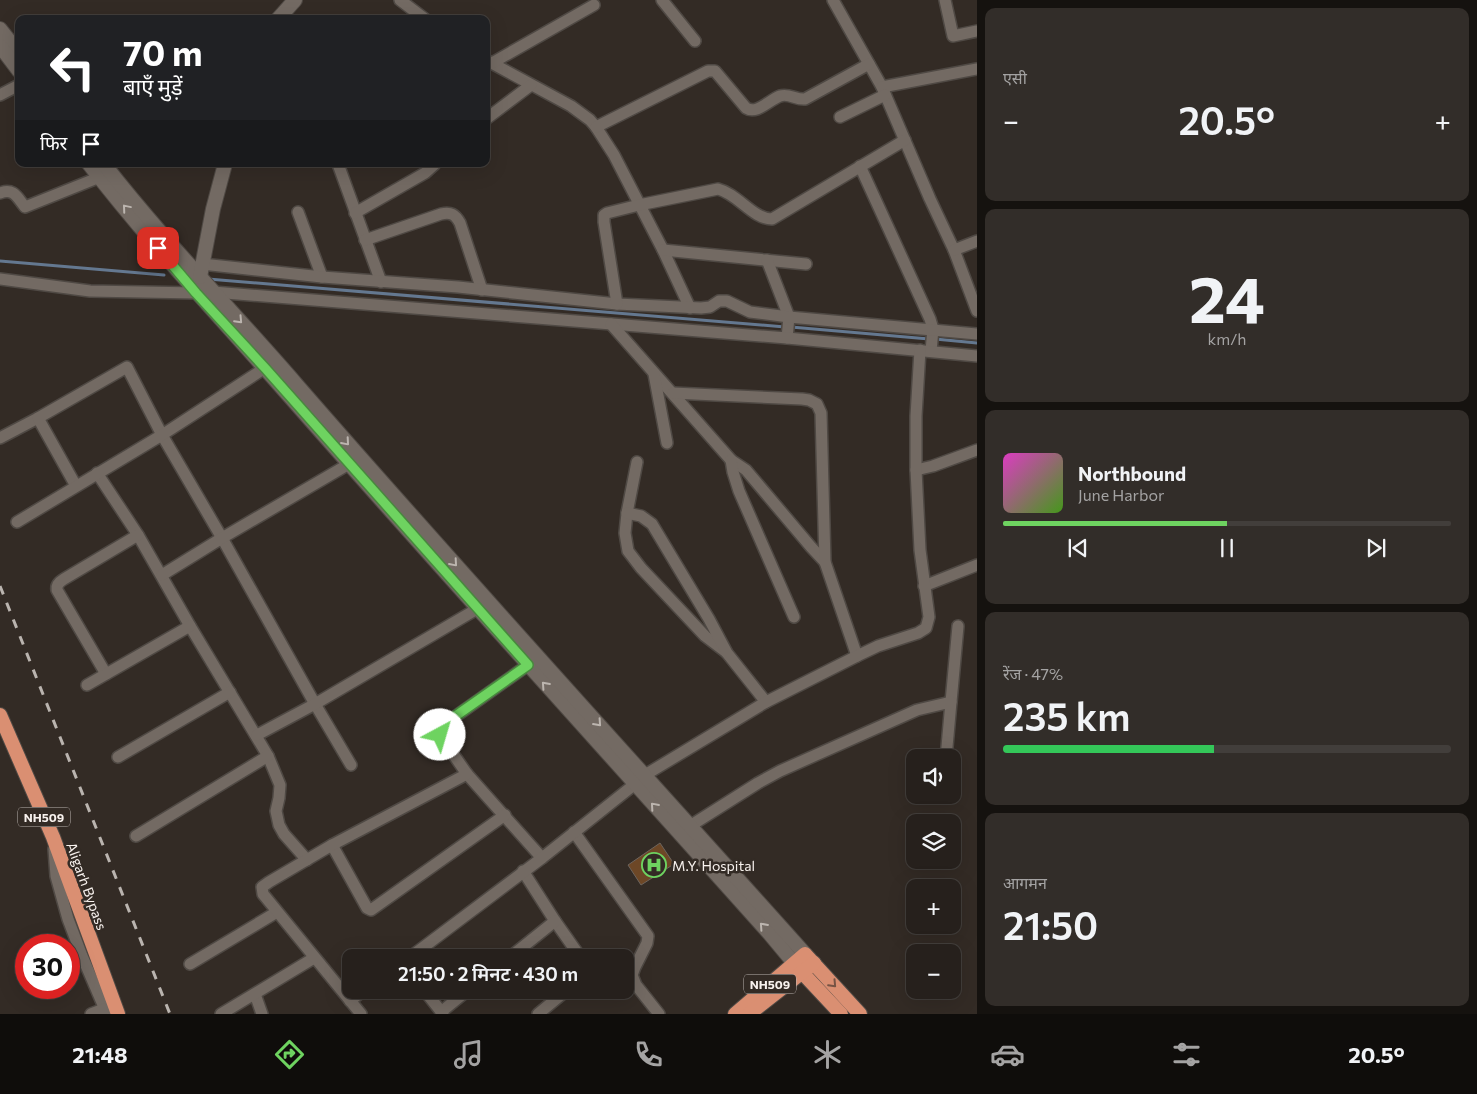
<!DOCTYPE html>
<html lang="hi">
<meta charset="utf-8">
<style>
:root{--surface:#26201c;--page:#322d29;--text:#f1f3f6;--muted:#a4a3a3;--line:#423e3b;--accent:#6ed360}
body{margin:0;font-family:Commissioner,"Noto Sans Devanagari",sans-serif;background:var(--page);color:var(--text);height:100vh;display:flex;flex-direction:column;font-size:19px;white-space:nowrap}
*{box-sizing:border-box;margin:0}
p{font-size:16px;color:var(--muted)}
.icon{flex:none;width:28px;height:28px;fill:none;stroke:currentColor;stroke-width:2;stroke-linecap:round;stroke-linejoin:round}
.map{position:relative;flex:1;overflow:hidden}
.drawer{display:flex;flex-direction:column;gap:8px;padding:8px;background:#15120f;width:500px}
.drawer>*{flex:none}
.banner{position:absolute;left:15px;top:15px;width:475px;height:152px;border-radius:10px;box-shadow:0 5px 20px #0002,0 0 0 1px var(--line);background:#202124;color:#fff;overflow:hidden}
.buttons{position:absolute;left:906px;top:749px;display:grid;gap:10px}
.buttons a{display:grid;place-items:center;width:55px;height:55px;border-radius:10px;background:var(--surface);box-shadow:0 5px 20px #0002,0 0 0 1px var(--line);font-size:25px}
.speed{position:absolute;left:15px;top:934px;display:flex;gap:10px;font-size:25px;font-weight:700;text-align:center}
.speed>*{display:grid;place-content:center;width:65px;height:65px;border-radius:50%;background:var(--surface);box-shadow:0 5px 20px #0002,0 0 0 1px var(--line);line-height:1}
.speed .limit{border:8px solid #d22;background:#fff;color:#111}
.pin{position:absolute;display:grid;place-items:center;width:42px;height:42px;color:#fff;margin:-21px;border-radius:10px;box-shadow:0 2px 8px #0006}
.me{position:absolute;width:55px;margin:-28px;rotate:39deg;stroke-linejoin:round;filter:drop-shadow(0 0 4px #0008)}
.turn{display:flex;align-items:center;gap:18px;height:105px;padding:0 25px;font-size:22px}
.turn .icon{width:65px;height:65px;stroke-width:2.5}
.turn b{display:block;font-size:35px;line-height:42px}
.then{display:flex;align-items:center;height:48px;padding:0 25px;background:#0003;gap:10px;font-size:19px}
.big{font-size:38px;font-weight:600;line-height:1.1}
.drawer .tile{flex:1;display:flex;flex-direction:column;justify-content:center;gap:8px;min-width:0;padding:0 18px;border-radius:10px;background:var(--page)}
.drawer .dial{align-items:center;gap:0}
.dial b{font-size:65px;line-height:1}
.song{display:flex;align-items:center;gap:15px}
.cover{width:60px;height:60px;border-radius:8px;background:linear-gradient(135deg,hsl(310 70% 55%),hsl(100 70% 35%))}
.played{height:5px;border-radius:2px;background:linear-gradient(90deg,var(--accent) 50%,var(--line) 50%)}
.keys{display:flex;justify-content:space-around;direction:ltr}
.heat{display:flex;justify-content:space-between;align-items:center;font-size:28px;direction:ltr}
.charge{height:8px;border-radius:4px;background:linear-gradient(90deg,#34c759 47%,var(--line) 0)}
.trip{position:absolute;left:342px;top:949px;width:292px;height:50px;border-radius:10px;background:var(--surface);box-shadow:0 5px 20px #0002,0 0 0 1px var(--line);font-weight:600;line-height:50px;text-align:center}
.tabs{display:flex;height:80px;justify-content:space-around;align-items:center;background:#0f0d0b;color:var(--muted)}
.tabs .icon{width:35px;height:35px}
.tabs .current{color:var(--accent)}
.tabs b{font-size:22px;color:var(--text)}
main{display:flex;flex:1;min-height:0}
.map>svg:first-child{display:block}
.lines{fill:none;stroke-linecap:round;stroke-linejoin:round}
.stream{stroke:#647890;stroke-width:3}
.building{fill:#6d4726;stroke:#6d645d}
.minor-casing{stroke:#4f4944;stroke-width:14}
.secondary-casing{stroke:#4f4944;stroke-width:16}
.trunk-casing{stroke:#4f4944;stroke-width:16}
.minor{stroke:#736a63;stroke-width:11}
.secondary{stroke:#736a63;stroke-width:14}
.trunk{stroke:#da8f72;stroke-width:14}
.rail{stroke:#bab4af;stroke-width:3;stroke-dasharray:9 9;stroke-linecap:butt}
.oneway{stroke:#bcb5af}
.oneway2{stroke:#765344}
.route-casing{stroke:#48893e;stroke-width:12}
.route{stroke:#6ed360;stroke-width:9}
.labels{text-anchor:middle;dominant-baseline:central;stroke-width:5;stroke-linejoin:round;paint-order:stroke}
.shield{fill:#332b25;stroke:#bdb6b2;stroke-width:1}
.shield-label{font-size:12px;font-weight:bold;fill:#f8f2ee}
.poi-label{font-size:14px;fill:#f8f2ee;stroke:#332b25;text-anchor:start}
.street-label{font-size:14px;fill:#f8f2ee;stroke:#332b25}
</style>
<main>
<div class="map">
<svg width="977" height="1014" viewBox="0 0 977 1014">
<rect width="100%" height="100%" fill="#332b25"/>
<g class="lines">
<g class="stream">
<polyline points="0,261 164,275"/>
<polyline points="208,279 785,327"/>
<polyline points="791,327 929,339"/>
<polyline points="935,339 977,343"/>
</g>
</g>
<polygon class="building" points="660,843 674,864 641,885 628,865"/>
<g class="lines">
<defs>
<g id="minor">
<polyline points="400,0 425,19"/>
<polyline points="662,0 695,41"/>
<polyline points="833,0 882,87 930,199 954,250 977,311"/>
<polyline points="945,0 953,36 977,31"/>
<polyline points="486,60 571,106 590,120 596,127 614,155 663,250 690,308"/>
<polyline points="492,63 594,5"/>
<polyline points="882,87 977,69"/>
<polyline points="0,95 19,85"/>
<polyline points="840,117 885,95"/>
<polyline points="486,119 531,85"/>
<path d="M596,127L708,71H715L746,108C757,115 769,100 780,96C789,93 796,100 805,99L869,64"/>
<polyline points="338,164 381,282"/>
<polyline points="860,166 930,319 933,329 931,351"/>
<path d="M0,193C14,188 17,197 25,207L100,177"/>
<polyline points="298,212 322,277"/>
<polyline points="355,213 425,173 435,164"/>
<path d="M365,240L441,214C451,212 455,214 460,223L482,290"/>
<polyline points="663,250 806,264"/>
<polyline points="954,250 977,241"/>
<polyline points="767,260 789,317 787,338"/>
<polyline points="202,264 322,277 458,287 617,304 701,308 710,307 719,301 727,301 750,312 789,317 977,334"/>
<polyline points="0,279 90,291 196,293"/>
<polyline points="213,292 787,338 977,356"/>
<path d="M617,304L604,222V215L607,213L639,205L718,189C738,194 753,219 772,219L905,140"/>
<polyline points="611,324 731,460 746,470 811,547 825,562"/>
<polyline points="654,374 667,443"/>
<polyline points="673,393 802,399 809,400 817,404 821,413 825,562 857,656"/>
<polyline points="0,438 38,418"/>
<polyline points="731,460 733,472 739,491 794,617"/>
<polyline points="637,462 627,513 625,533 628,551 641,568 705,636 726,652"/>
<polyline points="916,470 933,466 977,450"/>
<polyline points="97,473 138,535 190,626 268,756 280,785 279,798 276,811 279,825 284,834 307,860"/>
<polyline points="76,486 38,418 127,367 162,435 222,538 315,704 351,765"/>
<polyline points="627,513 641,516 652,524 709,619 727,653 766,702"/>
<polyline points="17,522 162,435 265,368"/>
<polyline points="162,575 222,538 349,464"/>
<polyline points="924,586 977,565"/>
<path d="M106,674L57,590C56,585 59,582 64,579L138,535"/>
<polyline points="87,685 190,626"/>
<polyline points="951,702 958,626"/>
<polyline points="257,735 315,704 477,609"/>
<polyline points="118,757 230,692"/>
<polyline points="467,774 542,858"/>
<polyline points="645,775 766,702 857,656 878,646 918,633 926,628 929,617 920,550 916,470 916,416 920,350"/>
<polyline points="690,826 758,783 780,771 917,710 951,702 946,758"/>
<polyline points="574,832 648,936 647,943 635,967 632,975 636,985 659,1014"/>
<polyline points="136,836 268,756"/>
<polyline points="332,845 367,908 371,910 505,815"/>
<polyline points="54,849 56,876 68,919 82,956 107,1014"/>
<polyline points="523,871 555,921 581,958"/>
<polyline points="409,958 542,858 635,784"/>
<polyline points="509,958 555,921"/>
<polyline points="190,964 277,912"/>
<polyline points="424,990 443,1014"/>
<polyline points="255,994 262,1014"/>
<polyline points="350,1001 364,990"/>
<polyline points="441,1012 468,990"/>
<polyline points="91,1014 104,1009"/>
<polyline points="221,1014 314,958"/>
<polyline points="361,1014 263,894 262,887 269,882 332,845 467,774 440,735 440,730 442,726 528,665"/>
<polyline points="538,1014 567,990"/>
</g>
<g id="secondary">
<polyline points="278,19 295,0"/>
<polyline points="0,29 19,53"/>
<polyline points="0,46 19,71"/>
<path d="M89,164C152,246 224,321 291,398C449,578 610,755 769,933L794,963"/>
<path d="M104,164C164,241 232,310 296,384C463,576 635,764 805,954"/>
<polyline points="200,277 213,209 225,164"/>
</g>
<g id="trunk">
<polyline points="0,715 53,837 118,1014"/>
<polyline points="797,967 841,1014"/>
<polyline points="735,1014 805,954 860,1014"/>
<polyline points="749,1014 814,963"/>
</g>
</defs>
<use href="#minor" class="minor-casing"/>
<use href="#secondary" class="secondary-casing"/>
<use href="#trunk" class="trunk-casing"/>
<use href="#minor" class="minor"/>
<use href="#secondary" class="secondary"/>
<use href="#trunk" class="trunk"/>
<polyline class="rail" points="0,586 170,1014"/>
</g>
<defs><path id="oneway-chevron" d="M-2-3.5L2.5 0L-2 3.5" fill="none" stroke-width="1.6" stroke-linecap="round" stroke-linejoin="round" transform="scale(1.25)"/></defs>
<g class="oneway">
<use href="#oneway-chevron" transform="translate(126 208) rotate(-130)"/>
<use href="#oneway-chevron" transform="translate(239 320) rotate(47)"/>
<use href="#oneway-chevron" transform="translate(346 442) rotate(49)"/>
<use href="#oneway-chevron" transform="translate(454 563) rotate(49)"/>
<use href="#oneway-chevron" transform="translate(545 685) rotate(-132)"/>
<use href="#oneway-chevron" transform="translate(598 723) rotate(48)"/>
<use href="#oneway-chevron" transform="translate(654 806) rotate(-131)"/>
<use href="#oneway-chevron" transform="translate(763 926) rotate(-132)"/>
</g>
<use class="oneway2" href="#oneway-chevron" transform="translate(833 984) rotate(47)"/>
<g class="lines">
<defs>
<polyline id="route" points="158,248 196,293 265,368 528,665 447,722 440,730 440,735"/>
</defs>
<use href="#route" class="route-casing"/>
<use href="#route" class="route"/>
</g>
<defs>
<symbol id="hospital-ring" viewBox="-11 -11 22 22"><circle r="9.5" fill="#332b25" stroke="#6ed360" stroke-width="1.5"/><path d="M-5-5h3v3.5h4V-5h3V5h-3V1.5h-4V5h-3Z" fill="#6ed360"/></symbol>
</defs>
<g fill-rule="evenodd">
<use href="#hospital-ring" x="640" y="851" width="28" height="28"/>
</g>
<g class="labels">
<g class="shield">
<rect x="18" y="807.5" width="52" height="19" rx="4"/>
<rect x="744" y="974.5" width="52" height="19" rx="4"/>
</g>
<g class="shield-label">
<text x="44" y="817">NH509</text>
<text x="770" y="984">NH509</text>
</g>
<g class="poi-label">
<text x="672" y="865">M.Y. Hospital</text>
</g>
<g class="street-label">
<text transform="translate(87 886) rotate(70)">Aligarh Bypass</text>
</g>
</g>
</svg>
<div class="buttons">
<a><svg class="icon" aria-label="sound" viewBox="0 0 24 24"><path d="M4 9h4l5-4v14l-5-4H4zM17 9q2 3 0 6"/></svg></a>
<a><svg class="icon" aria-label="layers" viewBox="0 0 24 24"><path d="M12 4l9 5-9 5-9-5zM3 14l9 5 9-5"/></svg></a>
<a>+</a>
<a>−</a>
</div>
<div class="speed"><div class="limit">30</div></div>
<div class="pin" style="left:158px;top:248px;background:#d93025"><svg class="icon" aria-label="arrive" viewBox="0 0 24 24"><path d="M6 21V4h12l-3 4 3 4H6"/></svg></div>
<svg class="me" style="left:440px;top:735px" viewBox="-20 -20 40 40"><circle r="19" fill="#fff"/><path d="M0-13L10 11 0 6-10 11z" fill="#6ed360"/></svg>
<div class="trip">21:50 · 2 मिनट · 430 m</div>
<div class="banner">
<div class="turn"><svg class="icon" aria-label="left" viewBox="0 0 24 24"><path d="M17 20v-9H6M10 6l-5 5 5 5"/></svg><div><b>70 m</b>बाएँ मुड़ें</div></div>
<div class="then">फिर<svg class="icon" aria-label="arrive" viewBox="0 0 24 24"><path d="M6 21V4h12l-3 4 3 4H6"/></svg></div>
</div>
</div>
<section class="drawer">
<div class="tile"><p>एसी</p>
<div class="heat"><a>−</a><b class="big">20.5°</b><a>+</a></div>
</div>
<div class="tile dial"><b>24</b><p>km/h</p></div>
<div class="tile">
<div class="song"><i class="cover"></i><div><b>Northbound</b><p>June Harbor</p></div></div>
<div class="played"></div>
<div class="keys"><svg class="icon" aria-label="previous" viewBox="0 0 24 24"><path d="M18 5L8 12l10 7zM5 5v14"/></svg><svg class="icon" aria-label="pause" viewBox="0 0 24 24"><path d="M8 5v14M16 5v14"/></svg><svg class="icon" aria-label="next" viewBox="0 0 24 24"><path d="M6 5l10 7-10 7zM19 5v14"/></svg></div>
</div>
<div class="tile"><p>रेंज · 47%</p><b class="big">235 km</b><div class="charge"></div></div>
<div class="tile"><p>आगमन</p><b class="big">21:50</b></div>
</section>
</main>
<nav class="tabs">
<b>21:48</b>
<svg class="icon current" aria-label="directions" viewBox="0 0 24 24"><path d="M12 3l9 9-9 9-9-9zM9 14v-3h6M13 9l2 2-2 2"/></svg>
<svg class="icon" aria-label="music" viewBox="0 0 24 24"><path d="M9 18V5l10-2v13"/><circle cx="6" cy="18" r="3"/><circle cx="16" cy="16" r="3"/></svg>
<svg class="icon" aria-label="phone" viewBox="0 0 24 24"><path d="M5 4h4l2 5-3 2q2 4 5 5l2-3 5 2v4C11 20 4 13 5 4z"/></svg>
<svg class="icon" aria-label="climate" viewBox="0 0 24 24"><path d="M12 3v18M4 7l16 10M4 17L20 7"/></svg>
<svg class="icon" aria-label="car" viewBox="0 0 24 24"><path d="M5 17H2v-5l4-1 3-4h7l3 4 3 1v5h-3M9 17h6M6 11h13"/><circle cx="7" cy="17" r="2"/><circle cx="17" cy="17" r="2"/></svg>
<svg class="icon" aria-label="filters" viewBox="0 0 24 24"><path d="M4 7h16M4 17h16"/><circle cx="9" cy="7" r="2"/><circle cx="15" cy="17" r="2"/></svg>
<b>20.5°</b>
</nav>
